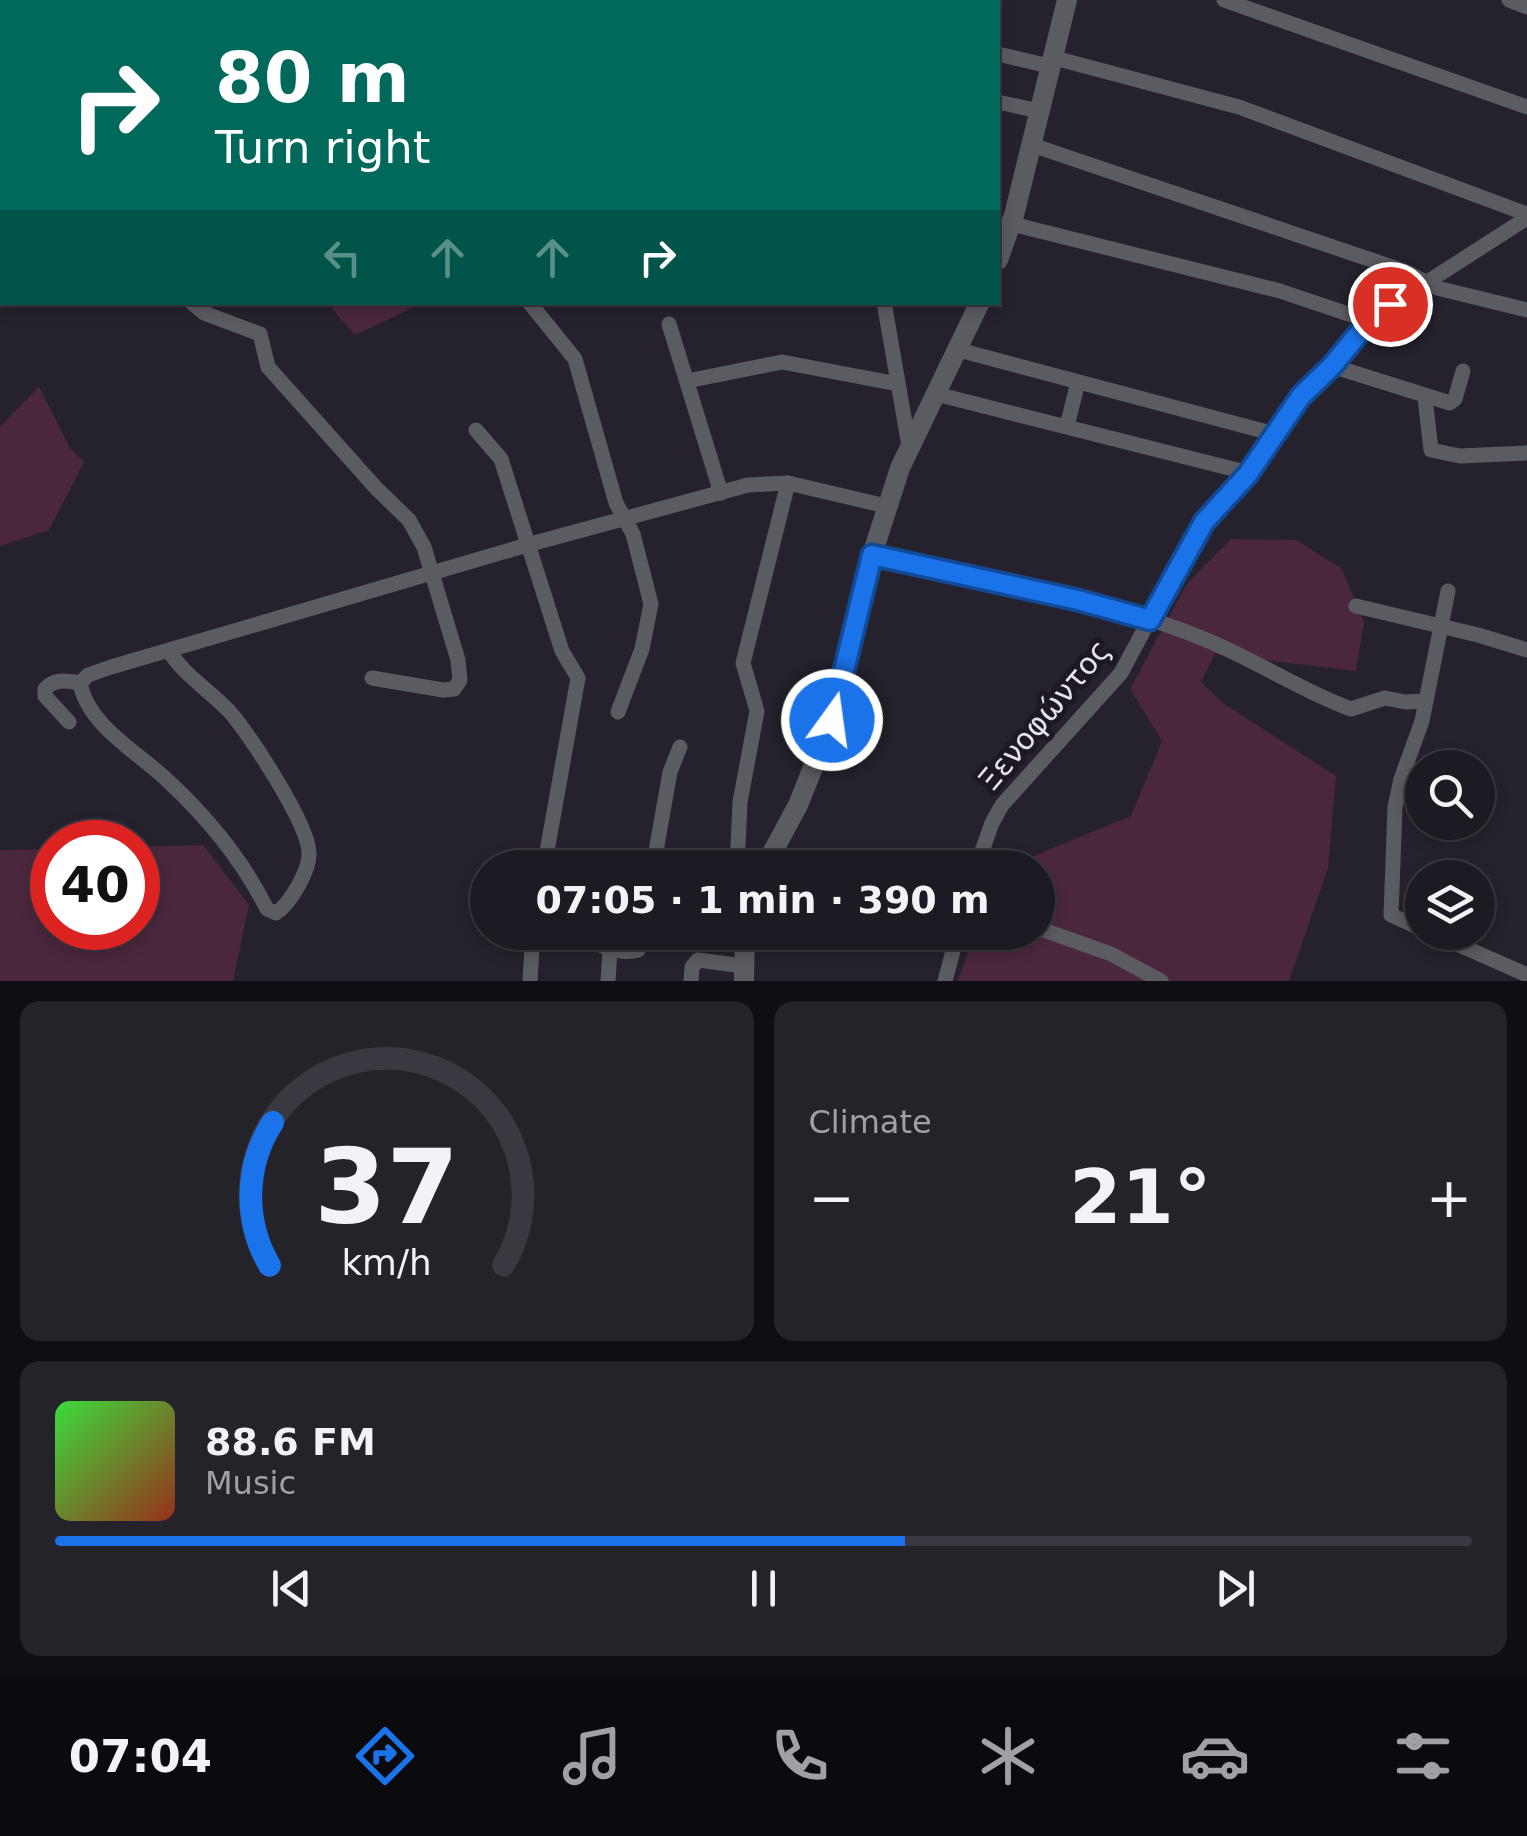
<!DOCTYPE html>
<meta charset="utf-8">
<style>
:root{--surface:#1c1a22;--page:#25232a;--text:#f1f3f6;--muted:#a0a1a5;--line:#3a3840;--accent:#1a73e8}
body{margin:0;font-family:"DejaVu Sans",sans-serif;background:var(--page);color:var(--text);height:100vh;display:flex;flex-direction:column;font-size:38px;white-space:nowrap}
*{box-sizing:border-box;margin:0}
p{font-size:32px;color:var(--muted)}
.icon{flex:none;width:55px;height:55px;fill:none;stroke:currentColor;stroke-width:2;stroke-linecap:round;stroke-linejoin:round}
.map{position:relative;height:981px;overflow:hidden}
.details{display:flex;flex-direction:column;gap:20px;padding:20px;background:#0f0e13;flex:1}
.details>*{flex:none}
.hud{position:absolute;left:0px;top:0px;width:1000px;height:305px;box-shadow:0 5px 15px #0003,0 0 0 2px var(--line);background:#00695c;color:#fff;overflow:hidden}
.tools{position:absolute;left:1405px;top:750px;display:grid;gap:20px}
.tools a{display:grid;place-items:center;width:90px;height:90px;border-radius:50%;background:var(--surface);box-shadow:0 5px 15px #0003,0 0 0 2px var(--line);font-size:50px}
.speed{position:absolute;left:30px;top:820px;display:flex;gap:20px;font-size:50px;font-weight:700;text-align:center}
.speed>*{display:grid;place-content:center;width:130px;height:130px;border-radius:50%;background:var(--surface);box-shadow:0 5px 15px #0003,0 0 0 2px var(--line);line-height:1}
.speed .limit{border:15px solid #d22;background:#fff;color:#111}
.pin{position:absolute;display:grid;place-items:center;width:85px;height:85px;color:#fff;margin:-42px;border:5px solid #fff;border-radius:50%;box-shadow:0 2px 10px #0007}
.me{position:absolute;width:110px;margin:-55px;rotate:14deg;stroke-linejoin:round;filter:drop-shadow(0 0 8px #0008)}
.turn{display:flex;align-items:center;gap:35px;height:210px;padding:0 50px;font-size:45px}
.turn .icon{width:130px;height:130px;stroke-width:2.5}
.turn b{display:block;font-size:70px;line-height:85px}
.lanes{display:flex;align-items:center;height:95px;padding:0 50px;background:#0003;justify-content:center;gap:50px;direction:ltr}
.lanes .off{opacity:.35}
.big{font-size:75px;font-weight:700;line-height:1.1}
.details .widget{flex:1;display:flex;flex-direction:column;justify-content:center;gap:15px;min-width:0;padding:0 35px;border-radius:20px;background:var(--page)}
.details .dial{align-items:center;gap:0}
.dial svg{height:260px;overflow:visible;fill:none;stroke:var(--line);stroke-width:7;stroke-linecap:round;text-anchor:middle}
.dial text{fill:var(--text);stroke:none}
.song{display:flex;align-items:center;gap:30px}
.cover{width:120px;height:120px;border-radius:15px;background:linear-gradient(135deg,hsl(120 70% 55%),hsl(10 70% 35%))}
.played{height:10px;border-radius:5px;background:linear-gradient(90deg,var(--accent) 60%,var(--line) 60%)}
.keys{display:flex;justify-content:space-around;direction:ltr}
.heat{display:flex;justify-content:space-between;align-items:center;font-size:55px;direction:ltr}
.details .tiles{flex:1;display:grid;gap:20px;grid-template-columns:1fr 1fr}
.widget:last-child{grid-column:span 2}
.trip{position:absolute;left:470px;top:850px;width:585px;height:100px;border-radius:50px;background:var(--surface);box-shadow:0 5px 15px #0003,0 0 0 2px var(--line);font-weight:700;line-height:100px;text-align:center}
.tab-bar{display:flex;height:160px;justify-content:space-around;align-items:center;background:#0b0a0e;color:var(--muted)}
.tab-bar .icon{width:70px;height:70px}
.tab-bar .on{color:var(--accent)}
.tab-bar b{font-size:45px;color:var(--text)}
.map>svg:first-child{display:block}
.green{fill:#4b273d}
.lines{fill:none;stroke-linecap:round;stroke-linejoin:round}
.minor{stroke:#5b5b62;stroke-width:15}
.tertiary{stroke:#5b5b62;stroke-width:20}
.route-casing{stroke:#114b97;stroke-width:25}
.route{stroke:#1a73e8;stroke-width:18}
.labels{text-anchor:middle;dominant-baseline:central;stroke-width:10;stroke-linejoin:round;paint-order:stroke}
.street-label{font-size:30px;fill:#e5e2ea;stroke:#1d1823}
</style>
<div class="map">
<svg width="1527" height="981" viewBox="0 0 1527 981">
<rect width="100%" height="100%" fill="#26222d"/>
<g class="green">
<polygon points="0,0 236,2 2,2 2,240"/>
<polygon points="327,303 415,303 412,308 355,335"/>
<polygon points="39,387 70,448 84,462 49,530 0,546 0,427"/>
<polygon points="1231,539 1296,540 1342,569 1364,622 1356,671 1215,654 1201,682 1224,704 1336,776 1328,868 1289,981 957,981 976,933 1038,932 1038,868 1007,867 1131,816 1162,741 1130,689 1186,585"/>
<polygon points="203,845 249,905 233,981 0,981 0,850 52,849 52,928 138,928 138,847"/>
</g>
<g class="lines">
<g class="minor">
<polyline points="612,0 617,2"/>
<polyline points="781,0 781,2"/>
<polyline points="1224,0 1527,107"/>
<polyline points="1509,0 1527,7"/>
<polyline points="674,2 675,0"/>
<polyline points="998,54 1049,66"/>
<polyline points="1051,57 1239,107 1527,214"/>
<polyline points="998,102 1039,111"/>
<polyline points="1032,145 1407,272 1437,288 1527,310"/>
<polyline points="1012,224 1280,291 1369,321"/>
<polyline points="191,302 204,313 260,334 268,367 376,488 409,520 424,547 458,660 460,680 454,689 443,690 372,678"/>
<polyline points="529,302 575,359 616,503 633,534 651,604 642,649 618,712"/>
<polyline points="884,302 909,446"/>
<polyline points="669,324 721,493"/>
<polyline points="959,350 1275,434"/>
<polyline points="1332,366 1450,403 1455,399 1463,371"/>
<polyline points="687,381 782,362 898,384"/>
<polyline points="936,394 1249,473"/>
<polyline points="1425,398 1431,450 1460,456 1527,453"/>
<polyline points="1067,426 1078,382"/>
<polyline points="476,430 501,459 562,651 578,678 544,868"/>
<path d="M872,555C981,579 1095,595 1199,637C1251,657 1299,690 1351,709L1385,698L1405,702L1425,701"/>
<polyline points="1356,606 1478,635 1527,650"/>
<polyline points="80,683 88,675 111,667 527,545 748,485 788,483 886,506"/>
<path d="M69,722L45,696V689C55,678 67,681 80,683C88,726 138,752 167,780C208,818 242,859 267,909L276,913C290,904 310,870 309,853C309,825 249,733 229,711C209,690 184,675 169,651"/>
<polyline points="546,857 596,868"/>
<polyline points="653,868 670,772 680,747"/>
<polyline points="737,868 740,802 757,711 743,663 788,483"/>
<polyline points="976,868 992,823 1002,805 1121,673 1193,538 1249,473 1301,396 1376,315 1527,218"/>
<polyline points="1038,928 1111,954 1161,981"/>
<polyline points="1422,929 1391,915 1395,807 1401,779 1422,721 1448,591"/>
<path d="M534,932C550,935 566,937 583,940C602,943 617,956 638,950L643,932"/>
<polyline points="1430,932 1527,975"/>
<polyline points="530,981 533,932"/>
<polyline points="608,981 610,950"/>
<polyline points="691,981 692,967 698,960 744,966"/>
<polyline points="945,981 958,932"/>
</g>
<g class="tertiary">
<polyline points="998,260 1014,215 1067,0"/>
<polyline points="764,868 798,805 832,720 872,555 900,468 980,302"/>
<polyline points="744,981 745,932"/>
</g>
</g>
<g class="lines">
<defs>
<polyline id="route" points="832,720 872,555 1078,600 1150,620 1204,522 1248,474 1301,396 1332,366 1369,321 1390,304"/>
</defs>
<use href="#route" class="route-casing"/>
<use href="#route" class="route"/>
</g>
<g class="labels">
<g class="street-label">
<text transform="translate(1044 715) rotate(-50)">Ξενοφώντος</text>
</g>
</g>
</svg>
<div class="tools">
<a><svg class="icon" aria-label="search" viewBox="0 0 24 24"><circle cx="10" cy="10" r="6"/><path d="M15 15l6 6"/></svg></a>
<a><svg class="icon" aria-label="layers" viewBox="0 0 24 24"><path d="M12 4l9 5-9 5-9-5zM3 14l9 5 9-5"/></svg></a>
</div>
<div class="speed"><div class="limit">40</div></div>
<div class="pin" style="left:1390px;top:304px;background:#d93025"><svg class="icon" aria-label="arrive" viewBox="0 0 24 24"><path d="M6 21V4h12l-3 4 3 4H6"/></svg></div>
<svg class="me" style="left:832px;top:720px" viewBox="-20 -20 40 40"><circle r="17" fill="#1a73e8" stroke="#fff" stroke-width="3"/><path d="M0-11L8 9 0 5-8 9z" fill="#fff"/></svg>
<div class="trip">07:05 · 1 min · 390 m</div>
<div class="hud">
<div class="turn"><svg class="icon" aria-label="right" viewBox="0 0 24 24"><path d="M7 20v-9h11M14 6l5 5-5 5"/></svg><div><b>80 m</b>Turn right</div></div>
<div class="lanes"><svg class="icon off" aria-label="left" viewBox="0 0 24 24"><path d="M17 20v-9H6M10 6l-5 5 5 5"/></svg><svg class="icon off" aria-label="ahead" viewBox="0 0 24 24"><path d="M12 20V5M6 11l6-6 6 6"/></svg><svg class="icon off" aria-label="ahead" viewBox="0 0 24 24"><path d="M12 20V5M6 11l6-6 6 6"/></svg><svg class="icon" aria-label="right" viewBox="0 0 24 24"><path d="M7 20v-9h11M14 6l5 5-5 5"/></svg></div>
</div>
</div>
<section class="details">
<div class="tiles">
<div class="widget dial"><svg viewBox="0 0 100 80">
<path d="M14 69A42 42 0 1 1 86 69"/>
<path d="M14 69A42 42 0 0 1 15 25" stroke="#1a73e8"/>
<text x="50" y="56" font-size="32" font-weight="700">37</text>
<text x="50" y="72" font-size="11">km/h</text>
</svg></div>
<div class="widget"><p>Climate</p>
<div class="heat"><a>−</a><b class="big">21°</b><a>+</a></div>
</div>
<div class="widget">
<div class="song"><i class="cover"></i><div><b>88.6 FM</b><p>Music</p></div></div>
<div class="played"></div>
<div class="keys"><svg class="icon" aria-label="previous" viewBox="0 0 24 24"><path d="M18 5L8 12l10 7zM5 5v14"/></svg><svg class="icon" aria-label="pause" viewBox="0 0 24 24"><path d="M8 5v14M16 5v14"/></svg><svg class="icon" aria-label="next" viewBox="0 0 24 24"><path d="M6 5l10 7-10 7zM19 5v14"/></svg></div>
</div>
</div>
</section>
<nav class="tab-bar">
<b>07:04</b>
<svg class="icon on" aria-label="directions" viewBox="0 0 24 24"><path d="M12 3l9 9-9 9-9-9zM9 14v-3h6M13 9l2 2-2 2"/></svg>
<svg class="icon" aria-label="music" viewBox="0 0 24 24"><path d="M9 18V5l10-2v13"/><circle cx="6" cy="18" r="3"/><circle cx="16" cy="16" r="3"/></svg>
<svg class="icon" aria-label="phone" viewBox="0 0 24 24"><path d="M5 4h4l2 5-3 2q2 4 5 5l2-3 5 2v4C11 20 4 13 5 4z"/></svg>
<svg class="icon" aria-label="climate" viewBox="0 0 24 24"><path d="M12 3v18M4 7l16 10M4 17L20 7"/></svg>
<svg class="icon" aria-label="car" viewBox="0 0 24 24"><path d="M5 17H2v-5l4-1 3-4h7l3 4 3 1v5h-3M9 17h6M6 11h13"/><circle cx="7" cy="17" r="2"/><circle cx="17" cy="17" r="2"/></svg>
<svg class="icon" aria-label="filters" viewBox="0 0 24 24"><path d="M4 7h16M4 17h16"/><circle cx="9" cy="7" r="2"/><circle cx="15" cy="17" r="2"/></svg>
</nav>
